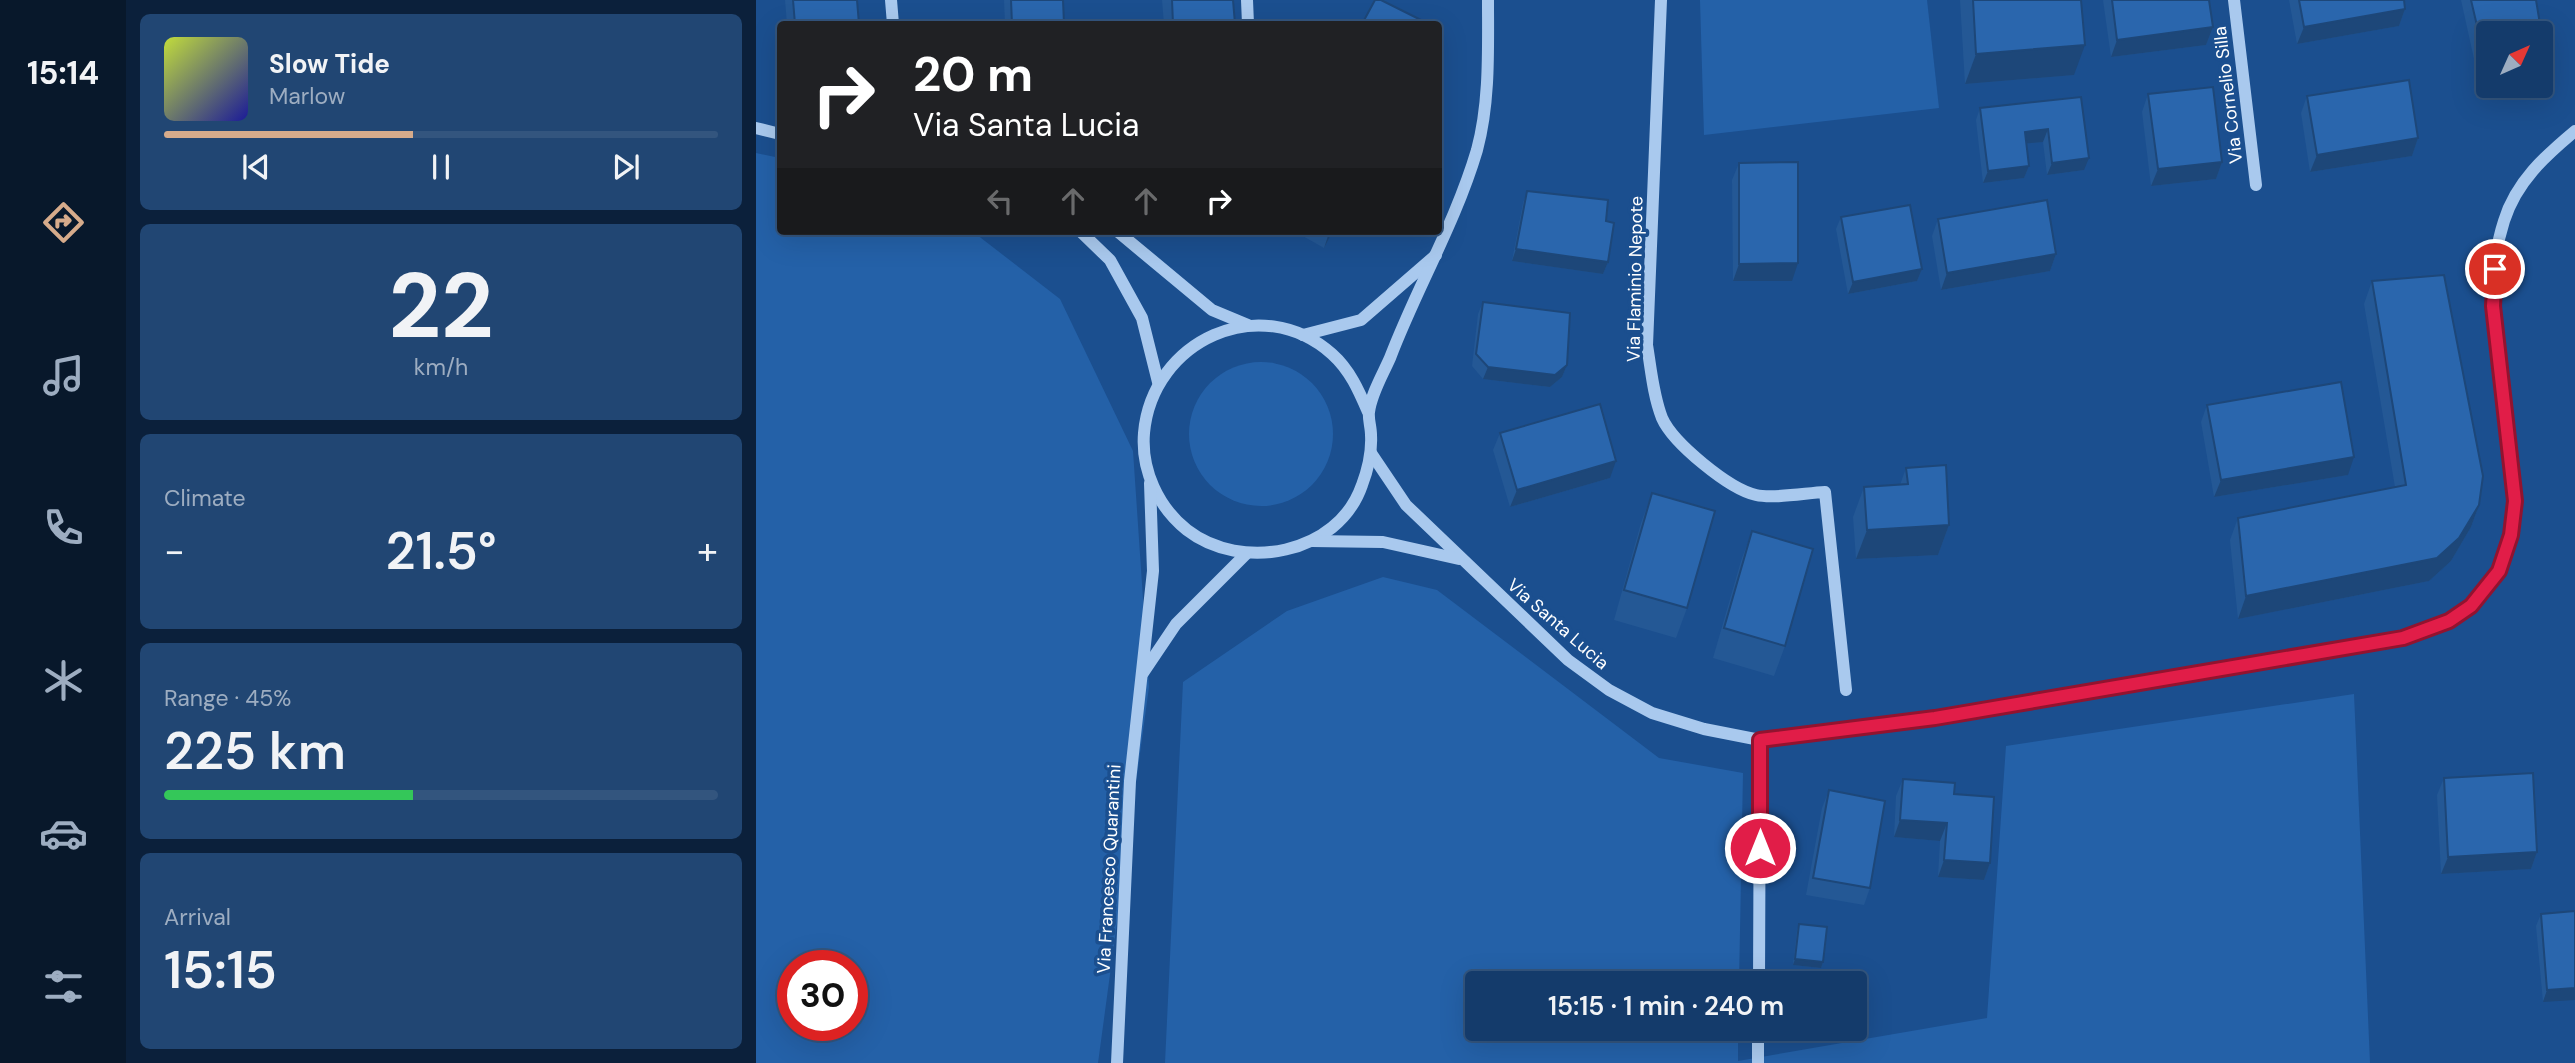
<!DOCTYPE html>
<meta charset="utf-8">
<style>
:root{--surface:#143b6b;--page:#214673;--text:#f1f3f6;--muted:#9dadc1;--line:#33557e;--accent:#d6ab8b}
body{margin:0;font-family:"DM Sans",sans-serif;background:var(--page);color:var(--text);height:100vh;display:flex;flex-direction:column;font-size:26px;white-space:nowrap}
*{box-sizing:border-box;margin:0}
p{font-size:23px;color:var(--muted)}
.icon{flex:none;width:38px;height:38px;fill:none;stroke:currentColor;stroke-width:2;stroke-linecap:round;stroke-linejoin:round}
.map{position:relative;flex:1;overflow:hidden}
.panel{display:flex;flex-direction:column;gap:14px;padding:14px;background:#0b203b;width:630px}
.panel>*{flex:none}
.top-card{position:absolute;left:21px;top:21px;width:665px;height:214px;border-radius:7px;box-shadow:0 7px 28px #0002,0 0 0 2px var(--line);background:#202124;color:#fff;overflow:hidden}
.needle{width:46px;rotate:45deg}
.tools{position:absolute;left:1720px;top:21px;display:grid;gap:14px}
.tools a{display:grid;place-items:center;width:77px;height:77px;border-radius:7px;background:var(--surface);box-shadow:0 7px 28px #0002,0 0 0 2px var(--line);font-size:35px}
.speed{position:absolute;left:21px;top:950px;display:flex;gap:14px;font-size:35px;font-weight:700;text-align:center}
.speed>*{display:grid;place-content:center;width:91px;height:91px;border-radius:50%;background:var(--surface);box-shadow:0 7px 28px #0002,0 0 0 2px var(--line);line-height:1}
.speed .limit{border:10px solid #d22;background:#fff;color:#111}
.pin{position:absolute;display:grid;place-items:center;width:60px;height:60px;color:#fff;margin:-30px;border:4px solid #fff;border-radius:50%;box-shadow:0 2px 7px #0007}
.me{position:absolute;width:77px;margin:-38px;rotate:0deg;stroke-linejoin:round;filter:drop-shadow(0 0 5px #0008)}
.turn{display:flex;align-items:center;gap:24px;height:147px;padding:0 21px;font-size:32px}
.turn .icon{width:91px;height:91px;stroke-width:2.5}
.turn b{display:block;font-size:49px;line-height:60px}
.lanes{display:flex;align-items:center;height:66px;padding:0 21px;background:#0003;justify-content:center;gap:35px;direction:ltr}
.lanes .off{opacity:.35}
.big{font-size:52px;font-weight:600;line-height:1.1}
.panel .widget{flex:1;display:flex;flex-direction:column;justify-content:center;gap:10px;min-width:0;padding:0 24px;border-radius:10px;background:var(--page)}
.panel .dial{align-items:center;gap:0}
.dial b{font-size:91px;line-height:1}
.song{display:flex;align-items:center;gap:21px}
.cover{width:84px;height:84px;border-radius:10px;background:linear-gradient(135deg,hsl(70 70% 55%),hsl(240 70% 35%))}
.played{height:7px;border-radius:4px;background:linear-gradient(90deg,var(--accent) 45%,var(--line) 45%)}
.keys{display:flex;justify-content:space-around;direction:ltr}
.heat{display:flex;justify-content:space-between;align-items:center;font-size:38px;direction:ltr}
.charge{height:10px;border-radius:5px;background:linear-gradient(90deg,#34c759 45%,var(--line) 0)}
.trip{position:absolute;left:709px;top:971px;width:402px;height:70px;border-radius:7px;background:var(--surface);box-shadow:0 7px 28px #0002,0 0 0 2px var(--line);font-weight:600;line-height:70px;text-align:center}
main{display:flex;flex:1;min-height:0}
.tabs{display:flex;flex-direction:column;width:126px;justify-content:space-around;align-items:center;background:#08182b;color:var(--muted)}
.tabs .icon{width:49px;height:49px}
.tabs .active{color:var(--accent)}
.tabs b{font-size:32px;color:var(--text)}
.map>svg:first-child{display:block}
.green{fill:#2461a8;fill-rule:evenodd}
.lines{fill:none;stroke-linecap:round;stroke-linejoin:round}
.minor{stroke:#a9c9ee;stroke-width:12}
.wall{fill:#245895}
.shaded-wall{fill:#1d4779}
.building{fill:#2a66ad;stroke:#1d4779;stroke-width:2}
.route-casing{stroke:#92132f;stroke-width:18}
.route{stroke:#e11d48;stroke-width:12}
.labels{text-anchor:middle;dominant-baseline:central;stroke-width:7;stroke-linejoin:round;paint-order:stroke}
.street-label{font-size:18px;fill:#fff;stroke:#1b4f8f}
</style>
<main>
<nav class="tabs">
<b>15:14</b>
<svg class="icon active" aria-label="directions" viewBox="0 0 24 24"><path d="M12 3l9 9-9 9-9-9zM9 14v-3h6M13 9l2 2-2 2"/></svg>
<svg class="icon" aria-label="music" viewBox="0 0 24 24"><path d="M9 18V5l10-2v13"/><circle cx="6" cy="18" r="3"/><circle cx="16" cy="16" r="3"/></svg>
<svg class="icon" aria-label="phone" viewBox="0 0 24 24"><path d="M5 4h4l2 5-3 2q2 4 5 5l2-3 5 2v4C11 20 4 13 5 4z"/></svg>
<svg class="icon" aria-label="climate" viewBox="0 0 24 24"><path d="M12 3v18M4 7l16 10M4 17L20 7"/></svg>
<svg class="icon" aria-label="car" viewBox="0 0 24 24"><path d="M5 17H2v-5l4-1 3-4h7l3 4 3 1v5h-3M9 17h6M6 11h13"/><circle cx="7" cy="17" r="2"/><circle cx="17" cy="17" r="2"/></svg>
<svg class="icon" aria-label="filters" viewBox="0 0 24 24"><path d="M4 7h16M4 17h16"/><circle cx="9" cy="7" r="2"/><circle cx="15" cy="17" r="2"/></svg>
</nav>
<section class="panel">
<div class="widget">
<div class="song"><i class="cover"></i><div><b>Slow Tide</b><p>Marlow</p></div></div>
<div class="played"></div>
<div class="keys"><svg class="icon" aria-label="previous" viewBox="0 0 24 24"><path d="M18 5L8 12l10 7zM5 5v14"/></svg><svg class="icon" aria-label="pause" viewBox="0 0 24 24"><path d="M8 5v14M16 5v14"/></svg><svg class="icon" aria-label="next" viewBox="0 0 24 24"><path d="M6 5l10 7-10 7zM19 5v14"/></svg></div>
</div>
<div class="widget dial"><b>22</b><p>km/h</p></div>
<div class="widget"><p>Climate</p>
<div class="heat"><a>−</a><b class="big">21.5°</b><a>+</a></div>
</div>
<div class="widget"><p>Range · 45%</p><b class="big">225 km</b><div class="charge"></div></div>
<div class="widget"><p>Arrival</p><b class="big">15:15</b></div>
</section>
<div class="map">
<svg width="1819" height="1063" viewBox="0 0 1819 1063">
<rect width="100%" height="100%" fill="#1b4f8f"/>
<g class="green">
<polygon points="944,0 1171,0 1183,108 948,135"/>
<path d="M0,153L24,158V231H216L304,299L377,451L393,687L342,1063H0ZM37,966H96V1026H37Z"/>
<circle cx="505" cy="434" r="72"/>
<polygon points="627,577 681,590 903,758 987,773 983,983 721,984 721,1029 982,1029 982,1061 1231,1018 1250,746 1598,694 1614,1063 409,1063 427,682 531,611"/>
</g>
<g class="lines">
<g class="minor">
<polyline points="135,0 137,24"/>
<polyline points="491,0 492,24"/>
<path d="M905,0L891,345C895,369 897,395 906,418C917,443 973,489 1000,495C1017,499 1050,493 1069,492L1090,690"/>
<polyline points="1478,0 1500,185"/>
<polyline points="0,128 24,134"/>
<polyline points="324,231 354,260 386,318 402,382"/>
<polyline points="361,231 456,310 492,325"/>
<polyline points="547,335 605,320 680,255"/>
<path d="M612,412C603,391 594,370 576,354C504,290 396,341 388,433C385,470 402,507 431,530C485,572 582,555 606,485C612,469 616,452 615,435C615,427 612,419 613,412C615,394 627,374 634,358C661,287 699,224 721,150C734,102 732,49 732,0"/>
<path d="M615,453L650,505L812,660L853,690L896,713L948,729L1004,740L1179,718L1647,638C1670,629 1694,623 1714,607C1744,583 1758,540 1759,502C1759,486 1755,470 1753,454C1745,380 1724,295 1748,221C1760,182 1789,156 1819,131"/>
<polyline points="556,541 627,542 703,559"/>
<polyline points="387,673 420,624 490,554"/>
<polyline points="1003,984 1004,740"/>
<polyline points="361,1063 374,781 397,571 394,483"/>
<polyline points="1002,1063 1002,1029"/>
</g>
</g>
<g class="wall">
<polygon points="29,0 101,0 103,24 31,24"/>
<polygon points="248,0 307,0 308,24 249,24"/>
<polygon points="406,0 477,0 479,24 408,24"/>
<polygon points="1204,0 1325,0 1318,75 1209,84"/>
<polygon points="1347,0 1453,0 1457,27 1450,45 1355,57"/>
<polygon points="1533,0 1648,0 1649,9 1643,26 1541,44"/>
<polygon points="1705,0 1780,0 1732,76 1722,77"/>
<polygon points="1392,94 1466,162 1460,179 1395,186 1386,112"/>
<polygon points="1551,96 1662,138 1656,156 1554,172 1545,113"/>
<polygon points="1325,97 1328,170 1291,175 1287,142 1270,143 1273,166 1268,178 1227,183 1220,120 1224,108"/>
<polygon points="983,163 1036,281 977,281 976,180"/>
<polygon points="771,191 850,221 852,262 847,274 756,261 767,203"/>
<polygon points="1085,217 1166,269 1161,281 1092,294 1080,229"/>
<polygon points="1182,219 1300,254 1294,271 1185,290 1176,236"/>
<polygon points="538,231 577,231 568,248"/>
<polygon points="1616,281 1723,505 1715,527 1695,561 1673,581 1482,619 1474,540 1482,518 1639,487 1608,304"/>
<polygon points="727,302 811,365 806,377 794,387 727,379 716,366 722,314"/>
<polygon points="1451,405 1592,475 1458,497 1445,422"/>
<polygon points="744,433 854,478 754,507 737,450"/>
<polygon points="1150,468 1193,525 1182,555 1100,559 1097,517 1108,487 1144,485"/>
<polygon points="896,493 931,608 920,638 858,620 885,523"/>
<polygon points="996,531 1029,646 1018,676 957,658 985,561"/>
<polygon points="1688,778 1781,852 1775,869 1685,874 1681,795"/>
<polygon points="1147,779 1198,794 1234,863 1228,880 1182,877 1184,841 1138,837 1140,796"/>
<polygon points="1073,790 1114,888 1108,905 1050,895 1066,808"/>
<polygon points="1785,914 1819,916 1787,1002 1780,926"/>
<polygon points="1043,924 1067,962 1065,968 1037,965 1041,930"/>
</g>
<g class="shaded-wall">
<polygon points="1649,9 1643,26 1541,44 1548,27"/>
<polygon points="1457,27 1450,45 1355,57 1361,40"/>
<polygon points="1329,45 1318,75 1209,84 1220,54"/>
<polygon points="1785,54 1789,54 1785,65"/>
<polygon points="1729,60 1732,60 1732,76 1722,77"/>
<polygon points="1292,129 1287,142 1264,144 1269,132"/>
<polygon points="1662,138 1656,156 1554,172 1561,155"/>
<polygon points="1333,158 1328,170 1291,175 1296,163"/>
<polygon points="1466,162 1460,179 1395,186 1402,169"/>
<polygon points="1273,166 1268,178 1227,183 1232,171"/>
<polygon points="575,231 577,231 568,248 572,236"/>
<polygon points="760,249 852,262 847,274 756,261"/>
<polygon points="1300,254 1294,271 1185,290 1191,273"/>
<polygon points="1042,263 1036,281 977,281 983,264"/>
<polygon points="1166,269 1161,281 1092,294 1097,282"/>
<polygon points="811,365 806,377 794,387 727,379 732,367"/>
<polygon points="1598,457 1592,475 1458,497 1465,480"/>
<polygon points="860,461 854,478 754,507 761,490"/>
<polygon points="1723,505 1715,527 1695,561 1673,581 1482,619 1490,596"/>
<polygon points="1193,525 1182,555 1100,559 1111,530"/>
<polygon points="1144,820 1191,823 1184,841 1138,837"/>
<polygon points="1781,852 1775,869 1685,874 1692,857"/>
<polygon points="1188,860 1234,863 1228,880 1182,877"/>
<polygon points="1039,959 1067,962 1065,968 1037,965"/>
<polygon points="1819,988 1819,1000 1787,1002 1791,990"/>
</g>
<g class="building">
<polygon points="37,0 101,0 103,24 39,24"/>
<polygon points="255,0 307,0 308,24 256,24"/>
<polygon points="416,0 477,0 479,24 417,24"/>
<polygon points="619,0 625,0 673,24 606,24"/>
<polygon points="1217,0 1325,0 1329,45 1220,54"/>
<polygon points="1356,0 1453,0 1457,27 1361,40"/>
<polygon points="1543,0 1648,0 1649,9 1548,27"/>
<polygon points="1715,0 1780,0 1789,54 1785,54 1785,33 1732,33 1732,60 1729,60"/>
<polygon points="1653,80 1662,138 1561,155 1551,96"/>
<polygon points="1457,87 1466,162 1402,169 1392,94"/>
<polygon points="1325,97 1333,158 1296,163 1292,129 1269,132 1273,166 1232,171 1224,108"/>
<polygon points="1042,162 1042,263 983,264 983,163"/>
<polygon points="771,191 852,200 850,221 858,223 852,262 760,249"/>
<polygon points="1291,200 1300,254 1191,273 1182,219"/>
<polygon points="1154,205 1166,269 1097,282 1085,217"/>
<polygon points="564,231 575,231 572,236"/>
<polygon points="1688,275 1727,476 1723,505 1703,538 1681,558 1490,596 1482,518 1650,485 1616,281"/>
<polygon points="727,302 814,313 811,365 799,375 732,367 720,354"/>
<polygon points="1585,382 1598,457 1465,480 1451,405"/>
<polygon points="844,404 860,461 761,490 744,433"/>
<polygon points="1190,465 1193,525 1111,530 1108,487 1152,484 1150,468"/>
<polygon points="896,493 959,511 931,608 868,590"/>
<polygon points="996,531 1057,549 1029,646 968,628"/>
<polygon points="1777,773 1781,852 1692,857 1688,778"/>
<polygon points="1147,779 1199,783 1198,794 1238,797 1234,863 1188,860 1191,823 1144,820"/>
<polygon points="1073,790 1129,801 1114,888 1057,878"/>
<polygon points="1819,911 1819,988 1791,990 1785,914"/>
<polygon points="1043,924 1071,927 1067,962 1039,959"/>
</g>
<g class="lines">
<defs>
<polyline id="route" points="1004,848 1004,740 1179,718 1647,638 1693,621 1715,606 1743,571 1755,535 1759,501 1737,306 1739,269"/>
</defs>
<use href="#route" class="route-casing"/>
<use href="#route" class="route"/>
</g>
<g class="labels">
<g class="street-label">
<text transform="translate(1472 95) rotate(-97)">Via Cornelio Silla</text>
<text transform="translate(879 279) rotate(-89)">Via Flaminio Nepote</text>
<text transform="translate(802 624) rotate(41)">Via Santa Lucia</text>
<text transform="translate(353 869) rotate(-87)">Via Francesco Quarantini</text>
</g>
</g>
</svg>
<div class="tools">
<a><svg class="needle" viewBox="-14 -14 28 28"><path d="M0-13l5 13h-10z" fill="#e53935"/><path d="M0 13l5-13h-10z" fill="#9dadc1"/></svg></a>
</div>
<div class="speed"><div class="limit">30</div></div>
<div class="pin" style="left:1739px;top:269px;background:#d93025"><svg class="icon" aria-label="arrive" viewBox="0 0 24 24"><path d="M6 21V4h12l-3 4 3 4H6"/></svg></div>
<svg class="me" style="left:1004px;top:848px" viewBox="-20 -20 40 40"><circle r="17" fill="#e11d48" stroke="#fff" stroke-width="3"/><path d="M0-11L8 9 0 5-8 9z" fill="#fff"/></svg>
<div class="trip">15:15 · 1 min · 240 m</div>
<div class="top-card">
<div class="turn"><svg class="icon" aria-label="right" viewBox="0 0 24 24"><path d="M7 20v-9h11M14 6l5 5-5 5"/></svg><div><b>20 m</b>Via Santa Lucia</div></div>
<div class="lanes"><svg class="icon off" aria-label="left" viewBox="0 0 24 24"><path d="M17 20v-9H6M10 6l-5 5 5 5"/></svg><svg class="icon off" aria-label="ahead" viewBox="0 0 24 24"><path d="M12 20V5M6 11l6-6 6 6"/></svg><svg class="icon off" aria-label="ahead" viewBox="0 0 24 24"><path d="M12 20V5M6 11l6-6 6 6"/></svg><svg class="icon" aria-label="right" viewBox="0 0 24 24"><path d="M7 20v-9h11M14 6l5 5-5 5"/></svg></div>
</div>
</div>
</main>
